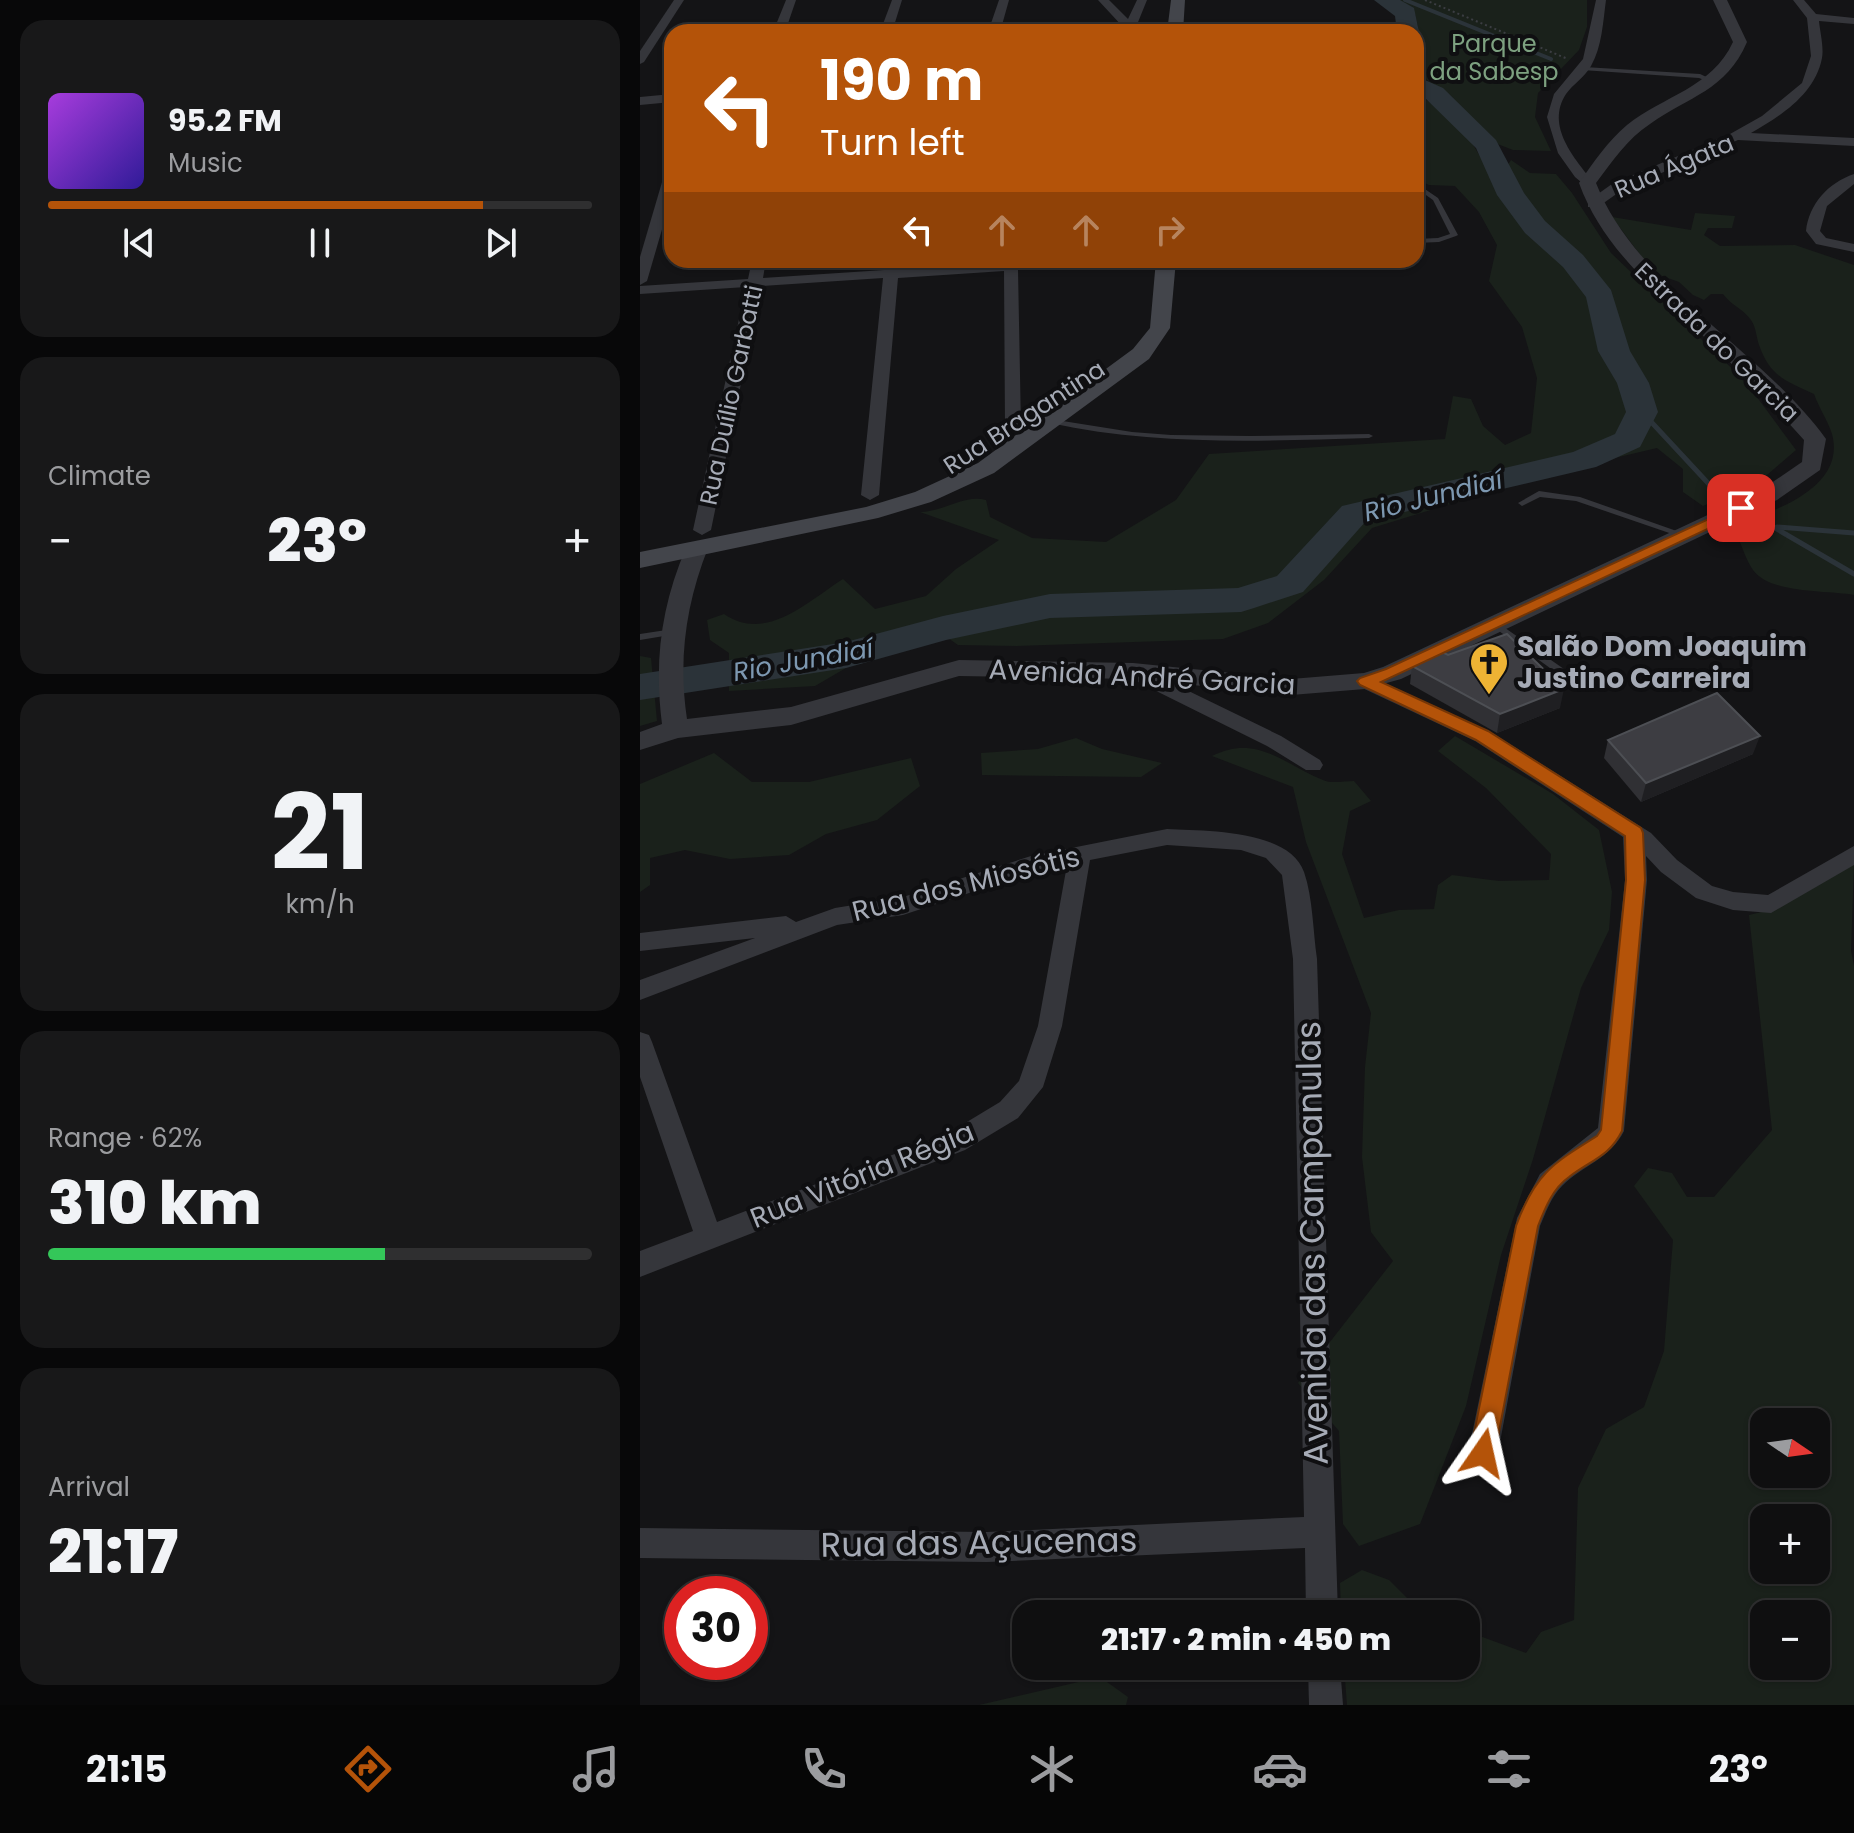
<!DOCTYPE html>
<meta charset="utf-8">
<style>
:root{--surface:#0f0f10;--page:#181819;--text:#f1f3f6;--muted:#9b9c9f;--line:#2f2f30;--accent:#b45309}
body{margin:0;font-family:Poppins,sans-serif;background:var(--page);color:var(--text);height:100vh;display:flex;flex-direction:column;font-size:30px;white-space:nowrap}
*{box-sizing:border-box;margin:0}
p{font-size:26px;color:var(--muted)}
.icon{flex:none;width:44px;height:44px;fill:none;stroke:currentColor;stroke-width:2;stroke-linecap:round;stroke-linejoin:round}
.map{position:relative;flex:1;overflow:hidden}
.sheet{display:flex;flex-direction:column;gap:20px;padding:20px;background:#080809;width:640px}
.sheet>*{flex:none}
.top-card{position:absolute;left:24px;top:24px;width:760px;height:244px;border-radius:24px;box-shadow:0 2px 6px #0004,0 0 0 2px var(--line);background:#b45309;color:#fff;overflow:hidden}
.needle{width:52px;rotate:103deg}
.controls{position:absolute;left:1110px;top:1408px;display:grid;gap:16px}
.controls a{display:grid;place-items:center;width:80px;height:80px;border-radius:16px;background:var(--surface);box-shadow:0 2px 6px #0004,0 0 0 2px var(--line);font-size:40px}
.speed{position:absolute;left:24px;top:1576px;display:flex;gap:16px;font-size:40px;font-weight:700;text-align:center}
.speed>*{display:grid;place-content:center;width:104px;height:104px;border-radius:50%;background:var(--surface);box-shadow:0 2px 6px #0004,0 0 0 2px var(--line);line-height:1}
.speed .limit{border:12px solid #d22;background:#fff;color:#111}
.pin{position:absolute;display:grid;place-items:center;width:68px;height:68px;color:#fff;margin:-34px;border-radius:16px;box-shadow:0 4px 12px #0006}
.me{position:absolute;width:88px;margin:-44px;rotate:11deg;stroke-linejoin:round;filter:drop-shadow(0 0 6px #0008)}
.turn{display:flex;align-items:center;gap:28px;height:168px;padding:0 24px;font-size:36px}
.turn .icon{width:104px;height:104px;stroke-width:2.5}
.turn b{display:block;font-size:56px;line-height:68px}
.lanes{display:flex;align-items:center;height:76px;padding:0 24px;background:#0003;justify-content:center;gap:40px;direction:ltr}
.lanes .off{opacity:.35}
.big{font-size:60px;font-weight:800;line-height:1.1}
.sheet .card{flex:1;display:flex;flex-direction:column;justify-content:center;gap:12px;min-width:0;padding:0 28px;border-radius:24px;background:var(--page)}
.sheet .dial{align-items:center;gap:0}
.dial b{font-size:104px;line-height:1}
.song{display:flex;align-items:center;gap:24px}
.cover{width:96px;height:96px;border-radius:12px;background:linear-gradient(135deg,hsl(280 70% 55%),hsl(250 70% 35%))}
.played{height:8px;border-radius:4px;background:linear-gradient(90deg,var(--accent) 80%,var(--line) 80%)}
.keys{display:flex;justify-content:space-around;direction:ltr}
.heat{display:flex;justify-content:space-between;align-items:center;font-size:44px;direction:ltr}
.charge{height:12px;border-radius:6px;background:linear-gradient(90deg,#34c759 62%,var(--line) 0)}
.trip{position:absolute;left:372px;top:1600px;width:468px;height:80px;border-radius:24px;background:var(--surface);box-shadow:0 2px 6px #0004,0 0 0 2px var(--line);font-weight:800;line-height:80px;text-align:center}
.dock{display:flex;height:128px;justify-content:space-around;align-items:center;background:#060606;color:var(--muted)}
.dock .icon{width:56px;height:56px}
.dock .on{color:var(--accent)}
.dock b{font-size:36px;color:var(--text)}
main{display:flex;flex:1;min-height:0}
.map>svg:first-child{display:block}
.green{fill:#1a211b;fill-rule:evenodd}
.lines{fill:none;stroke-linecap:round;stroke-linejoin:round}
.stream-far1{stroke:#2b3339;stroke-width:4}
.stream{stroke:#2b3339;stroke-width:5}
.river{fill:#2b3339;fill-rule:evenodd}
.path{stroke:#3b3d42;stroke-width:2;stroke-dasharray:2 3;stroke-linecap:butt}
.service{fill:#35363b;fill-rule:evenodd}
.minor{fill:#35363b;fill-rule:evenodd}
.tertiary{fill:#35363b;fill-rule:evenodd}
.secondary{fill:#43454b;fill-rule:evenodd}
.wall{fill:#303034}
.shaded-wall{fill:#1f1f22}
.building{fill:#3d3d42;stroke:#4d4f54;stroke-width:2}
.route{fill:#b45309;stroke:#753606;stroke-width:2}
.labels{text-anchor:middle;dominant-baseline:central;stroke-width:8;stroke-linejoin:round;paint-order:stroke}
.far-park-label{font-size:24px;fill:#7da180;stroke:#0f0f11}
.far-street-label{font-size:24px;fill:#a6abb6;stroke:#0f0f11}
.far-water-label{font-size:26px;font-style:italic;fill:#7d98b1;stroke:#0f0f11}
.poi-label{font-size:28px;font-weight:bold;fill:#a6abb6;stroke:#0f0f11;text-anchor:start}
.street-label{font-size:28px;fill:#a6abb6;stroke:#0f0f11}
.near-street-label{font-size:34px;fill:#a6abb6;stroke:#0f0f11}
</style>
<main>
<section class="sheet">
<div class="card">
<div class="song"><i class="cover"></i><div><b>95.2 FM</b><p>Music</p></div></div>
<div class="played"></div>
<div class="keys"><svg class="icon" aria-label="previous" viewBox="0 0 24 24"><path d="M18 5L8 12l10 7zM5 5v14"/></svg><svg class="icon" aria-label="pause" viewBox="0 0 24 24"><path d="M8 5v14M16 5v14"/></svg><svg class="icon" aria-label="next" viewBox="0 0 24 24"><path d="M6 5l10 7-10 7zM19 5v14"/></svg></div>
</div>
<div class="card"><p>Climate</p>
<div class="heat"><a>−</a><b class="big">23°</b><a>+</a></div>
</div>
<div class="card dial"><b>21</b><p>km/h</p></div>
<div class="card"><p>Range · 62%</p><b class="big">310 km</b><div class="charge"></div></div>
<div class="card"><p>Arrival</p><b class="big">21:17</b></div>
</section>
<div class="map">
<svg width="1214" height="1705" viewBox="0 0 1214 1705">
<rect width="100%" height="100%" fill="#141416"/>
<g class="green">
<polygon points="756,0 947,0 947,27 939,50 898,93 895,117 911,151 873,150 855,143 810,95 776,73 775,32 778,27 775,14"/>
<path d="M776,93L794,105L832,143L856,183L871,160L890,173L916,174L932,193L971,253L1105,381L1156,450L1120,481L1063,506L1043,492V469L1017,448L911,473L732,528L684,580L628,623L583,639L376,646L318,645L285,622L175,686L89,691V653L70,640L67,620L84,614C126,643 167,602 203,579L235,609L286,596L316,569L359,540L280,512C303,512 325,494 346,500L350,517L392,538L466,542L536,500L569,454L805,439L813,396L831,399L843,426L865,445L891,433L897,378L882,327L849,281L857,245L839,212L815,186L789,185L776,179Z"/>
<path d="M1055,213L1095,216L1092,228H1068L1064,235L1080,246L1155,245L1214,265V595C1187,590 1130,594 1113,570C1106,560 1102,546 1097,535L1101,521C1139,511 1206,485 1192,434C1188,421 1179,408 1174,394C1145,381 1130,376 1119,345C1116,336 1116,327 1111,320C1103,309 1091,305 1083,294H1071L1064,300L1053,295L1039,282L1022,276L1004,260L972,217L1051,230Z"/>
<polygon points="0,656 11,658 17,721 0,726"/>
<path d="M815,736L913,794L959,830L972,892L969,930L941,988L893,1159L861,1255L826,1406L780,1524L719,1546L703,1524L699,1431L658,1383L753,1261L731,1232L722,1157L725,1067L731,1013L666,842L653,787L572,756C617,733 645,765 683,780C691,784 704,781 714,781L731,801L710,811L702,854L724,918L759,910L794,909L798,885L812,875L859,881L909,880L911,854L846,788L798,751Z"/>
<polygon points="436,738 462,749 522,763 501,777 342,775 341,753 398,749"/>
<polygon points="74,753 112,782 169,782 271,758 280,786 237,820 186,834 149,855 90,859 45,850 10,858 10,885 0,892 0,784"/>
<path d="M1214,864L1211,951L1214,966V1705H707L704,1666H826V1631L886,1653L901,1632L934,1620L938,1488L966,1429L1004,1407L1024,1351L1033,1240L994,1186L1008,1168L1032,1173L1047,1197H1074L1132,1130L1109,915L1134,909ZM1124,1422H1176V1474H1124ZM1124,1518H1176V1570H1124ZM1124,1614H1176V1666H1124Z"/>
<polygon points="722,1570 749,1580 783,1614 701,1614 700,1583"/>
<polygon points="460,1677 488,1697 486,1705 339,1705"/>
</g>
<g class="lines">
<polyline class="stream-far1" points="765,0 911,59"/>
<g class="stream">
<polyline points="1002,412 1080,496 1214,574"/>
<polyline points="1137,527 1214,533"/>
</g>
<g class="river">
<polygon points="734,0 760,0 774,8 779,32 776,37 776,32 757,32 755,16"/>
<polygon points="776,76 803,88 856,140 884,193 905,221 943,255 971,290 990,351 1009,383 1018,412 1000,447 956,467 726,521 663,592 614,608 601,612 410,618 306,640 206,668 0,700 0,674 206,642 303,616 410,594 598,588 637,576 702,506 933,452 975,434 986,412 977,383 958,351 946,297 923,267 885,233 857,195 836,148 785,98 776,93"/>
</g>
<polyline class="path" points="785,0 928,59"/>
<g class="service">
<polygon points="661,28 663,31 646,32 647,31"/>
<polygon points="944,67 1060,74 1075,81 1072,83 1059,78 942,70 942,68"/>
<polygon points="776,183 798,198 818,235 816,236 799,242 776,243 776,239 798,238 810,234 793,200 776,188"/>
<path d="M410,419L492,432L531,435L610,436L729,434L733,436L729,438C622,441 515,446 410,423Z"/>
<polygon points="899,491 940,497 1048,535 1044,538 1041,537 936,501 900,497 882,506 878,503"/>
<polygon points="855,621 947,685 948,687 947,689 939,689 852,626 850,624 852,622"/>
<polygon points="33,629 38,632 36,634 0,640 0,634"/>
</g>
<g class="minor">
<polygon points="34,0 44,0 4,62 0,64 0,51"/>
<polygon points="146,0 156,0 145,32 133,32"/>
<polygon points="252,0 262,0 252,32 240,32"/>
<polygon points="359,0 369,0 360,32 348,32"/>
<polygon points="458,0 469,0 488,19 497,0 507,0 494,32 482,32 484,28"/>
<path d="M956,0H966C963,22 962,47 951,66C944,78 933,84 926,94C905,126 935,159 954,183L947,187L935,177L918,153L907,117L914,94L943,59Z"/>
<path d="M1153,0H1164L1176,14L1214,18V24L1179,21C1180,32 1184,47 1182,58C1175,94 1141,116 1111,133L1214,138V146L1098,140L982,190L958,207H948V201L972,184L1090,134L1122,116L1162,83L1171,56L1167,18Z"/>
<polygon points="32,94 32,102 0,105 0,97"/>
<polygon points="32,168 32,195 7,281 0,285 0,257 25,172"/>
<path d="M1214,174V184L1187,206L1180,231L1186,238L1214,244V252L1176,244L1166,231C1169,204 1188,183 1214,174Z"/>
<polygon points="112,260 126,260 123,278 244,270 246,260 258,260 259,269 364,260 466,260 459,264 378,270 381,428 373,433 365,428 364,271 258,278 239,495 230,500 221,495 243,278 121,286 71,530 62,535 53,530 106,287 0,294 0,286 108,279"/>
<polygon points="493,664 641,736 680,760 683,765 680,770 666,770 627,746 486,676 483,671"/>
<path d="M725,674L849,731L1011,833L1037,860L1072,886L1093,892L1128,895L1214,846V865L1131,913L1093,910L1056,898L1021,872L1006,856L1007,880L984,1131C970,1159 943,1165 922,1186C911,1197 906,1212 900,1226L858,1453L854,1464L843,1468L832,1464L828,1453L877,1218L900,1174L958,1128L985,880L983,837L835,741L718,686L715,681Z"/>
<path d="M527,829C564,831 649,829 664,872C673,898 673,932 677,959L698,1614H666L665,1548L347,1562L0,1558V1528L347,1532L664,1517L653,959L642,875L626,858L601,850L527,845L450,860L422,1026L403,1087L378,1118L325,1150L0,1277V1251L53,1231L0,1077V1032L9,1035L12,1042L77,1222L307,1134L360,1102L379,1081L398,1026L427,865L392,872L263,915L197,925L0,1000V980L115,938L0,951V933L146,916L156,922L195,908L263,897L391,856Z"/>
<polygon points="668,1666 700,1666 703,1705 669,1705"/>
</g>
<path class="tertiary" d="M1073,0H1087L1107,42C1086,91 1049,96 1010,124C987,139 972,162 956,183C996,286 1121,349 1186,439L1180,470L1137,500L761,679L725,689L651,695L493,679L319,676L151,725L38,738L0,750V732L22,724C14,662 21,606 46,548L49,543H65L68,548C46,604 38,659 47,719L151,707L319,660L493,663L651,679L724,673L743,667L1121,490L1162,462L1164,440C1130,402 1094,365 1057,330C1010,285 962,246 939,183C953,163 968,141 987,125C1023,96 1072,88 1093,42Z"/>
<g class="secondary">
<polygon points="531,0 545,0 543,32 527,32"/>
<polygon points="516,260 536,260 530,328 509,359 354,473 291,502 238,518 0,568 0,552 226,507 275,492 338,463 493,349 510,328"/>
</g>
</g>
<g class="wall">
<polygon points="772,666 920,708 857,733 770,684"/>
<polygon points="968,740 1113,754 1001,802 964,758"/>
</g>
<g class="shaded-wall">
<polygon points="924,689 920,708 857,733 860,714"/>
<polygon points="1120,736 1113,754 1001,802 1006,783"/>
</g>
<g class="building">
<polygon points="867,634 924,689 860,714 772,666 798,650 808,655"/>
<polygon points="1077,693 1120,736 1006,783 968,740"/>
</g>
<path class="route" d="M1101,504L1108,508L1106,511L741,682L848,731L1001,828L1003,833L1005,880L982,1131C969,1157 951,1160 929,1177C913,1188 905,1208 898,1226L855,1453L852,1462L843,1465L834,1462L830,1453L876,1226C895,1174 912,1164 957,1136L961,1130L986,880L985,836L836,740L720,685L717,681L720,678L746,669Z"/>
<defs>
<symbol id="church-pin" viewBox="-11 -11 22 30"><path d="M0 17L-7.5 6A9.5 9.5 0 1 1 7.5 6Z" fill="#eeb334" stroke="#0f0f11"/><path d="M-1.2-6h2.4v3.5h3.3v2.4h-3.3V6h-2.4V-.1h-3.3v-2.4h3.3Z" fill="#111"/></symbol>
</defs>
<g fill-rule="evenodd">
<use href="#church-pin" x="827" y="640" width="44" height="60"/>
</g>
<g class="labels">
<g class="far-park-label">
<text x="854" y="43">Parque<tspan x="854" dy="28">da Sabesp</tspan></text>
</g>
<g class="far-street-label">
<text transform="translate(1034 166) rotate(-23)">Rua Ágata</text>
<text transform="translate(1077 342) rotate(44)">Estrada do Garcia</text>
<text transform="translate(91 395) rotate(-78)">Rua Duílio Garbatti</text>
<text transform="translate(384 417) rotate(-33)">Rua Bragantina</text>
</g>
<g class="far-water-label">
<text transform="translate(793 496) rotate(-14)">Rio Jundiaí</text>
<text transform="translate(163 660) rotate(-10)">Rio Jundiaí</text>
</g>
<g class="poi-label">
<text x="877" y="646">Salão Dom Joaquim<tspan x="877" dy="32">Justino Carreira</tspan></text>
</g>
<g class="street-label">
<text transform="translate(502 677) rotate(3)">Avenida André Garcia</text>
<text transform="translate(326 884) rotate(-14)">Rua dos Miosótis</text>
<text transform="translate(222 1175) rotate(-22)">Rua Vitória Régia</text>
</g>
<g class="near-street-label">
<text transform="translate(672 1243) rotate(-91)">Avenida das Campanulas</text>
<text transform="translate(339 1542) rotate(-1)">Rua das Açucenas</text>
</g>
</g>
</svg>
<div class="controls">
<a><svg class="needle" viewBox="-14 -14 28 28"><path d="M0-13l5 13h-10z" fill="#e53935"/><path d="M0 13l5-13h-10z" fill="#9b9c9f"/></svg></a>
<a>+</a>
<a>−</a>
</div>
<div class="speed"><div class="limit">30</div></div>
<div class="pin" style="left:1101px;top:508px;background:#d93025"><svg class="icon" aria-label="arrive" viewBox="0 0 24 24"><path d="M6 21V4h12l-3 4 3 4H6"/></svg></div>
<svg class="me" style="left:843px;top:1453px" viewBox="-20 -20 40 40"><path d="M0-17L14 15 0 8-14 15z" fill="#b45309" stroke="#fff" stroke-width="4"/></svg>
<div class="trip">21:17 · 2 min · 450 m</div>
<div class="top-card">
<div class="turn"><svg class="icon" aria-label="left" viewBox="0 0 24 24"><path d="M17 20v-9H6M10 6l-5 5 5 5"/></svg><div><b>190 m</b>Turn left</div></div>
<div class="lanes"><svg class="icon" aria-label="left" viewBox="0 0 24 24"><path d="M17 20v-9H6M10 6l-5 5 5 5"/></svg><svg class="icon off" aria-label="ahead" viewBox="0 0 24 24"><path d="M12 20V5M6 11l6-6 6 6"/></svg><svg class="icon off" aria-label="ahead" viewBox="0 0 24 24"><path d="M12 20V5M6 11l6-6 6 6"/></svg><svg class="icon off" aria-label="right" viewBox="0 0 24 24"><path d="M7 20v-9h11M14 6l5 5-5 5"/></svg></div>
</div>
</div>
</main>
<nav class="dock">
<b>21:15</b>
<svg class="icon on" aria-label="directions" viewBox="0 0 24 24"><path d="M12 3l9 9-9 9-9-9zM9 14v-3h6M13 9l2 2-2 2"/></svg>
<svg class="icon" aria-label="music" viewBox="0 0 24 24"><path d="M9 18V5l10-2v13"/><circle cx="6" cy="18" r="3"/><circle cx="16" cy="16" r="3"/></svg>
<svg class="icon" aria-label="phone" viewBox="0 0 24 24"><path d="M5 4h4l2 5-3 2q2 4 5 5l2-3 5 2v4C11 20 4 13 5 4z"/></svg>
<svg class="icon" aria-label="climate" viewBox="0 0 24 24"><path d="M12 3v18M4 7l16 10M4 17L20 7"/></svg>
<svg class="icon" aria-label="car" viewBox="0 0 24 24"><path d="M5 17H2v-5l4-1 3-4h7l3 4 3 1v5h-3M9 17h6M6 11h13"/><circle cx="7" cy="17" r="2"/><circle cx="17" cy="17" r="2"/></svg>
<svg class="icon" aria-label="filters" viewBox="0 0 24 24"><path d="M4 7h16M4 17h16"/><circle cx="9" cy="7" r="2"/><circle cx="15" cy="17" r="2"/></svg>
<b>23°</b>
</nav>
